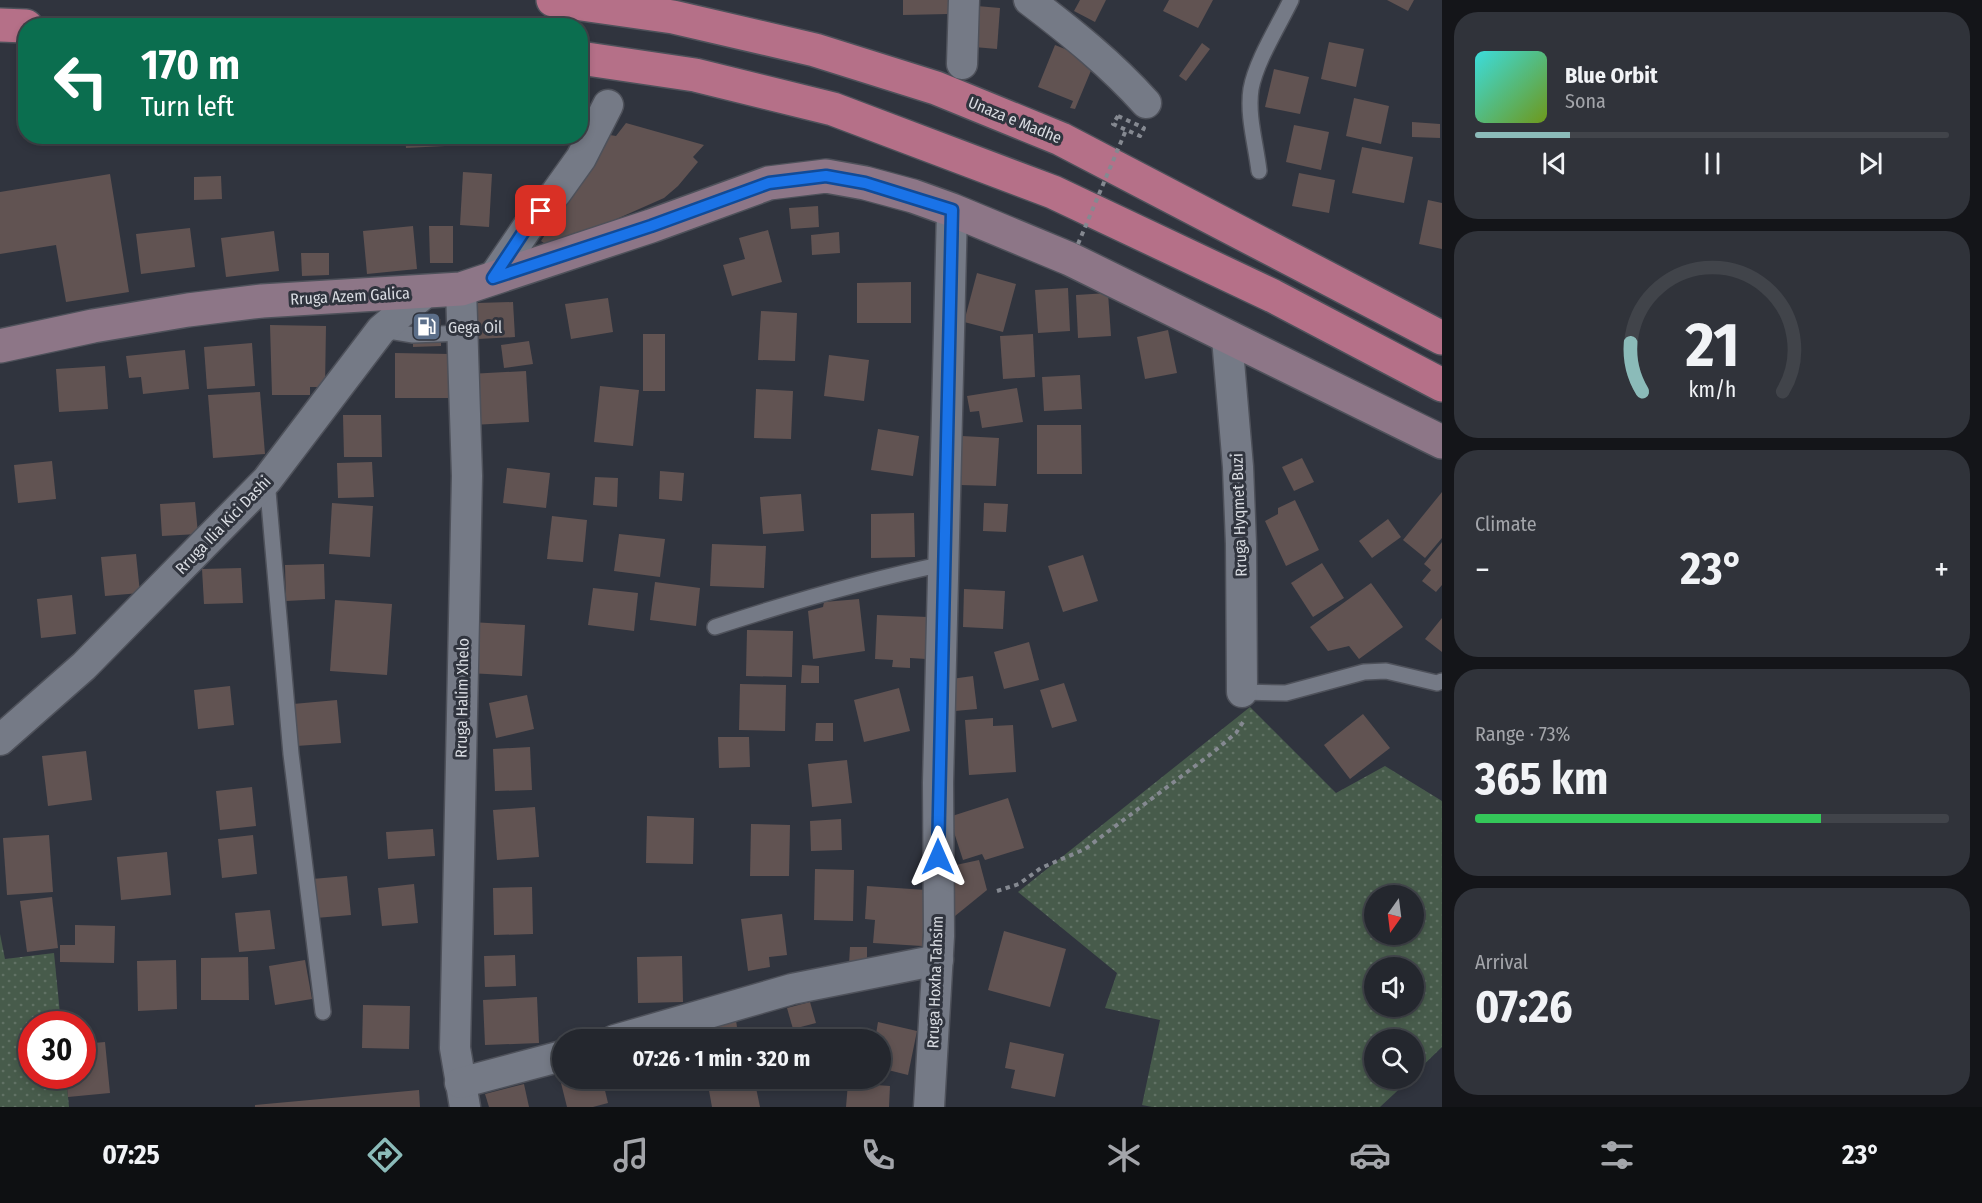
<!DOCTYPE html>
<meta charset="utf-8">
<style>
:root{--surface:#24272e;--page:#30333a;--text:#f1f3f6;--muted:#a3a5aa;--line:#41444a;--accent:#8bbbb9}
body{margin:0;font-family:"Fira Sans Condensed",sans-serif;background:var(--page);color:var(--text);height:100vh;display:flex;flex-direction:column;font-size:22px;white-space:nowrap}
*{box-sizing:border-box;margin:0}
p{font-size:20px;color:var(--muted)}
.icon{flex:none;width:33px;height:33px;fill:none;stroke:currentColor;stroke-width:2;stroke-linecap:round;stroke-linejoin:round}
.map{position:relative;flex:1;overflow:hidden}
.details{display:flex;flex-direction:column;gap:12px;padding:12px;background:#141519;width:540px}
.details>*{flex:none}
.top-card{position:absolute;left:18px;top:18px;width:570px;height:126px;border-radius:24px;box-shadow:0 3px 9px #0003,0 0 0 2px var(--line);background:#0b6e4f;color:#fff;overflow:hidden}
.needle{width:39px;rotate:194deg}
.buttons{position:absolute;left:1364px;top:885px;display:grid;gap:12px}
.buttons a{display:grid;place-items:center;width:60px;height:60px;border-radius:50%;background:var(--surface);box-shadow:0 3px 9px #0003,0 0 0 2px var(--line);font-size:30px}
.speed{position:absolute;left:18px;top:1011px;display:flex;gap:12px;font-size:30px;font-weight:700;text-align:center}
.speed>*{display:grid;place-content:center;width:78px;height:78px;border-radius:50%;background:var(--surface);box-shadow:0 3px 9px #0003,0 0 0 2px var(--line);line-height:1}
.speed .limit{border:9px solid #d22;background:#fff;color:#111}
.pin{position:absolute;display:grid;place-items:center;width:51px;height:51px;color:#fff;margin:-26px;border-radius:12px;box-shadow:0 3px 9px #0006}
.me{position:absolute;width:66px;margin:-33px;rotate:0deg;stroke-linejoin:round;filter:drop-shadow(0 0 4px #0008)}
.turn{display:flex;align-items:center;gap:21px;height:126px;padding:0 24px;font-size:27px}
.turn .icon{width:78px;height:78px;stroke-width:2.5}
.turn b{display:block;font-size:42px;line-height:51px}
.big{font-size:45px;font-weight:700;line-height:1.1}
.details .tile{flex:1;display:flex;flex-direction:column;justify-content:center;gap:9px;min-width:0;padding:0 21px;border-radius:24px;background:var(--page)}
.details .dial{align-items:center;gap:0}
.dial svg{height:156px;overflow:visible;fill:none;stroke:var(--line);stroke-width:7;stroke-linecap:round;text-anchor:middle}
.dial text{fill:var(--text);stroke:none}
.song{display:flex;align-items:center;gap:18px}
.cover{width:72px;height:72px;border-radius:9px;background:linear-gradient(135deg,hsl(180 70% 55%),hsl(80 70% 35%))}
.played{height:6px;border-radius:3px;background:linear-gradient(90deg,var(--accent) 20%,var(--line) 20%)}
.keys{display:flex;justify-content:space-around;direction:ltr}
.heat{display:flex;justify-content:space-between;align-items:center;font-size:33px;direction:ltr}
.charge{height:9px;border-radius:4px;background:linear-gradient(90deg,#34c759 73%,var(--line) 0)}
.trip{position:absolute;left:552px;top:1029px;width:339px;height:60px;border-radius:30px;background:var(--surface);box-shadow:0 3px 9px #0003,0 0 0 2px var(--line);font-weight:700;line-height:60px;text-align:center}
.tabs{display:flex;height:96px;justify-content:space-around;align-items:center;background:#0e1012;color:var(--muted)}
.tabs .icon{width:42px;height:42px}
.tabs .active{color:var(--accent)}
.tabs b{font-size:27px;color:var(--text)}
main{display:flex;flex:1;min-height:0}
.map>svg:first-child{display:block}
.grass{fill:url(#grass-dots);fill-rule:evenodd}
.building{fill:#615352}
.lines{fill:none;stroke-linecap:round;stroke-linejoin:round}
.service-casing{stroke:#4e515a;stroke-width:18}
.minor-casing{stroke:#4e515a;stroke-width:33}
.secondary-casing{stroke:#4e515a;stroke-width:36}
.trunk-casing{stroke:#4e515a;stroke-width:36}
.path{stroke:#858991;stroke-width:4;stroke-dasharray:4.5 4.5;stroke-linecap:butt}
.service{stroke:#757a86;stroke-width:15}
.minor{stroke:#757a86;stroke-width:30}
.secondary{stroke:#8d7687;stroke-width:33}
.trunk{stroke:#b57088;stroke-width:33}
.path-bridge{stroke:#858991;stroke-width:4;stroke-dasharray:4.5 4.5;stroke-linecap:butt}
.route-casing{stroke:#114b97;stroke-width:15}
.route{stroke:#1a73e8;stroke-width:10}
.labels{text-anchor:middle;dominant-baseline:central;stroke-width:6;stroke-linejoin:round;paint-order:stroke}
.street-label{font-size:16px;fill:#d9dce2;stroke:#30343e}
.poi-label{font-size:16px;fill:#d9dce2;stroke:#30343e;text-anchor:start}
</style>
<main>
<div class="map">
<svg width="1442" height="1107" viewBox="0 0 1442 1107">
<defs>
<pattern id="grass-dots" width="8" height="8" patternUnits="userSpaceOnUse" patternTransform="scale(1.5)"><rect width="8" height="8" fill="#475b4b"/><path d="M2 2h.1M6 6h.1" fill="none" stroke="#617265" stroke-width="1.8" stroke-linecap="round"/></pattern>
</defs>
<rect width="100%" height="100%" fill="#30343e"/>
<g class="grass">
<path d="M1250,707L1336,793L1385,766L1442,801V1047L1413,1075V1040H1374V1078L1410,1079L1380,1107H1152L1142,1105L1160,1020L1105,1008L1117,973L1018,892ZM1374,896H1413V934H1374ZM1374,968H1413V1006H1374Z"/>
<polygon points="0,934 5,959 54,953 61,1024 32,1024 32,1076 66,1076 69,1107 0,1107"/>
</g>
<g class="building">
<polygon points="903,0 948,0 948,14 903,15"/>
<polygon points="1080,0 1106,0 1095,22 1074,11"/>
<polygon points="1169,0 1213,0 1198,28 1163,11"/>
<polygon points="1387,0 1414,0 1408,11"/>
<polygon points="977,6 1000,8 997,49 974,47"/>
<polygon points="1329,42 1364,49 1356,87 1321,79"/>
<polygon points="1202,43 1210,49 1186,81 1179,76"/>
<polygon points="1055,45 1095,61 1075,109 1070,108 1073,101 1038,87"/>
<polygon points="1274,69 1309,77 1300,114 1265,107"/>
<polygon points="1354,98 1389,106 1381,144 1346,136"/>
<polygon points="1412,122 1440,124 1440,138 1412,137"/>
<polygon points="626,123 704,145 693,157 698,162 678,186 664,198 551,248 541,241 610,135 616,136"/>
<polygon points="1294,125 1329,132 1321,170 1286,162"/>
<polygon points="405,136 445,136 445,146 406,148"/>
<polygon points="1362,147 1413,157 1404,203 1352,193"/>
<polygon points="463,172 492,174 489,227 460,225"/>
<polygon points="1299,173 1335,180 1329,213 1292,206"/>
<polygon points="110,174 129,292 66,302 56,245 0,254 0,192"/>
<polygon points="221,176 222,199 194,200 194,177"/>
<polygon points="1428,200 1442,203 1442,249 1419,244"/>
<polygon points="818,206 819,227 791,229 789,208"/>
<polygon points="413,226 417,269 367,274 363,231"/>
<polygon points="429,226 453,226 453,263 430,263"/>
<polygon points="190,228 195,267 141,274 136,234"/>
<polygon points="768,230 782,282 732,296 723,265 745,259 739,238"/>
<polygon points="274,231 279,271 226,277 221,238"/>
<polygon points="839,232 840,253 812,255 811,235"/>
<polygon points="301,253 329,253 329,275 302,276"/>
<polygon points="977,273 1016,284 1003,332 964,322"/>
<polygon points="911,282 911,323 857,323 857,283"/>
<polygon points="1068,288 1070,331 1038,333 1035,290"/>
<polygon points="1108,293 1111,336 1078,338 1076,295"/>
<polygon points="608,298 613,332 571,339 565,304"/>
<polygon points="513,302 515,337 478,339 477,303"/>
<polygon points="761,311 797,313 795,361 758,360"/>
<polygon points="441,319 441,346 413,347 413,320"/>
<polygon points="270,325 326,326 325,387 310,387 310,395 272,395"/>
<polygon points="1168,330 1177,373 1145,379 1137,337"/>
<rect x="643" y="334" width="22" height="57"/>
<polygon points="1033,334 1035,377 1003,379 1000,336"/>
<polygon points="529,341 533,364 504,368 501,345"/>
<polygon points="252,343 255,386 207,389 204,347"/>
<polygon points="185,350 189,389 143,394 141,377 129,378 126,356"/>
<polygon points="395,353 450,354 450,398 395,398"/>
<polygon points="829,355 869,360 864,401 824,396"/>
<polygon points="105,366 108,409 59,412 56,369"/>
<polygon points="526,371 529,422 472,425 469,374"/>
<polygon points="1080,375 1082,409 1044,411 1042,377"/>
<polygon points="600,386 639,390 633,446 594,442"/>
<polygon points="1017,388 1023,422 982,428 979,411 970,412 967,396"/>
<polygon points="756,389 793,391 791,439 754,438"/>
<polygon points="260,392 265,454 213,458 208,395"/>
<polygon points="343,415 381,415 382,457 344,457"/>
<polygon points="1037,425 1081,425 1082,474 1037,474"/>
<polygon points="878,429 919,436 913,476 871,470"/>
<polygon points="962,436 999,438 996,486 960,485"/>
<polygon points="1302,458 1314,482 1294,491 1282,467"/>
<polygon points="52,461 56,499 18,503 14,465"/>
<polygon points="372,462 374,497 338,498 337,463"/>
<polygon points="507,468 550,473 546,508 503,503"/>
<polygon points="660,471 684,473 682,501 659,499"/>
<polygon points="595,477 618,478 617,507 593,505"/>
<polygon points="1442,492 1442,538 1425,558 1403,540"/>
<polygon points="801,494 804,531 763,534 760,497"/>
<polygon points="1295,500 1319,550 1286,566 1265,521 1278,514 1278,508"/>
<polygon points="195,502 198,534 162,536 160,504"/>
<polygon points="332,503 373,506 370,557 329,554"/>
<polygon points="984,503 1008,504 1006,532 983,531"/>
<polygon points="914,513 915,557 871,558 871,514"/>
<polygon points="552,516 587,520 583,562 547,559"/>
<polygon points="1388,519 1401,537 1372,558 1359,541"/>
<polygon points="619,534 665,539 660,577 614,571"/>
<polygon points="1442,542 1442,585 1436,592 1422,581 1431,570 1424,564"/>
<polygon points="712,544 766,546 764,588 710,586"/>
<polygon points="136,554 140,593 105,596 101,557"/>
<polygon points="1083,555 1098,601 1063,612 1048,566"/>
<polygon points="1322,563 1344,598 1313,617 1291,583"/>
<polygon points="324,564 325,599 286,601 285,565"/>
<polygon points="241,568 243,603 204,604 202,569"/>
<polygon points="655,582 700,588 696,626 650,620"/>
<polygon points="1371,583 1403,627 1359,659 1349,646 1328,651 1310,627"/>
<polygon points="593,588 638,593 634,631 588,625"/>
<polygon points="964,589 1005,591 1003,629 963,627"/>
<polygon points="72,595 76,634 41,638 37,599"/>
<polygon points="859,599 865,651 813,659 808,611 823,607 824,602"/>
<polygon points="335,600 392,604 387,675 330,671"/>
<polygon points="877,615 928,617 926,659 910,658 910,668 892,667 893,660 875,659"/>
<polygon points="1442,618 1442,652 1425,639"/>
<polygon points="471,622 525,625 522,676 468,673"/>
<polygon points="747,630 793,631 792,677 746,676"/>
<polygon points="1029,642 1039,680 1004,689 994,652"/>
<polygon points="802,665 819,666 819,683 801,683"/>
<polygon points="973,676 977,709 955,711 951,679"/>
<polygon points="1064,683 1077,721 1052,728 1040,690"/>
<polygon points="740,684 786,685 785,731 739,730"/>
<polygon points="230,686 234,725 198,729 194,690"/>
<polygon points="899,688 910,731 864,742 854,700"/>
<polygon points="527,695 534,729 496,738 489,703"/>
<polygon points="337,700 341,743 296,746 293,704"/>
<polygon points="1363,714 1390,748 1350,779 1324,745"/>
<polygon points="993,718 993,726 1013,725 1016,772 969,775 965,720"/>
<polygon points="816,723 833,723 833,741 815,741"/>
<polygon points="718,737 749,737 750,767 719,768"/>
<polygon points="530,747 532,790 495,791 493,749"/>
<polygon points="86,751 92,800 48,806 42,756"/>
<polygon points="847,760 852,803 812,807 808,764"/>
<polygon points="252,787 256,826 220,830 216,791"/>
<polygon points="1008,798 1024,848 985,860 982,854 963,860 949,817"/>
<polygon points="535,807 539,857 497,860 493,810"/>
<polygon points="647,816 694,818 693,864 646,863"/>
<polygon points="841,819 842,850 811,851 810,821"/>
<polygon points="751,824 790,825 789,876 750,876"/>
<polygon points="433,829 435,856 388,859 386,832"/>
<polygon points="49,835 53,892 7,895 3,838"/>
<polygon points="253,835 257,874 222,878 218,839"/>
<polygon points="167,852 171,895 121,900 117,857"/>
<polygon points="979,860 987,890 955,916 942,868"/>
<polygon points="815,869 854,870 853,921 814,920"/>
<polygon points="347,876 351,915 316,918 312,879"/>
<polygon points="414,884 418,923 382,926 378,888"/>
<polygon points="867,886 926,890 922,946 873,943 875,920 865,919"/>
<polygon points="532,887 533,934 494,935 493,888"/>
<polygon points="52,897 58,948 27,952 20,901"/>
<polygon points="270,910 275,949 239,952 235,913"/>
<polygon points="782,914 787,955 769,957 770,967 748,971 741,919"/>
<polygon points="75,925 115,926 114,963 60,962 60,945 75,945"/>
<polygon points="1004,931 1066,949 1050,1007 988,990"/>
<polygon points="850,947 867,947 867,965 849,964"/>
<polygon points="515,955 516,986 485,987 484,956"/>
<polygon points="682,956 683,1002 638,1003 637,957"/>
<polygon points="248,957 249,1000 201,1000 201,958"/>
<polygon points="176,960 177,1009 138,1011 137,961"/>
<polygon points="305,960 312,999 275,1005 269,966"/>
<polygon points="537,997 539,1043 485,1045 483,1000"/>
<polygon points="810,1002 816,1023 793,1029 787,1008"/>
<polygon points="363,1005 410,1006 409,1049 362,1048"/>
<polygon points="735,1014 739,1040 692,1040 689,1023"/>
<polygon points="878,1022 917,1031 908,1075 880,1068 880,1040 875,1040"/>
<polygon points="105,1042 110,1093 68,1097 66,1076 82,1076 82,1044"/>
<polygon points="1010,1042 1064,1054 1055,1097 1011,1088 1015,1070 1005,1068"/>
<polygon points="562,1074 562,1078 602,1078 608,1103 593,1107 567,1107 559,1075"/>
<polygon points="742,1078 754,1078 760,1107 712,1107 708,1085"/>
<polygon points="848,1083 890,1086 889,1107 846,1107"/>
<polygon points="524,1084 529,1107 489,1107 485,1094"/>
<polygon points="419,1090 420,1107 255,1107 255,1105"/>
</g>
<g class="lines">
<defs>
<g id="service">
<path d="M1259,171C1256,145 1247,115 1251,89C1256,61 1279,25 1291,0"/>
<polyline points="383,330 413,335 464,333"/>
<polyline points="267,480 291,754 323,1012"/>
<path d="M715,627C791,602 866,580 944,564"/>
<polyline points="1242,692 1286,693 1364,672 1386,671 1437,683 1442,681"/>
</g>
<g id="minor">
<path d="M1029,0C1071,32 1111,64 1146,103"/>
<polyline points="962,64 964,0"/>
<polyline points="493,278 527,228 556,193 581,158 608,105"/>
<polyline points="461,289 467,476 455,1048 465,1107"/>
<polyline points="1227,338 1238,467 1241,544 1242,692"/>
<polyline points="0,740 84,666 267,480 381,330 426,292"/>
<polyline points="615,1040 792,989 938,960"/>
<polyline points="460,1083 562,1056"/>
<polyline points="929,1107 939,936 938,783 952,210"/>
</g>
<polyline id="secondary" points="0,346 93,326 188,310 262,301 461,289 651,226 769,183 826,176 865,183 913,196 952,210 1070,259 1442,442"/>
<g id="trunk">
<polyline points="553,0 673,17 815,50 936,88 1061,139 1442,338"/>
<polyline points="0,25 26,26"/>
<polyline points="580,58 695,75 833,109 1053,192 1273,296 1442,385"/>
</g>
</defs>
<use href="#service" class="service-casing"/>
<use href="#minor" class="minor-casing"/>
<use href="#secondary" class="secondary-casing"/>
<use href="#trunk" class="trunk-casing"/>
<g class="path">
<polygon points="1118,116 1144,128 1140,136 1113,124"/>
<polyline points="997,891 1019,884 1041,868 1085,849 1211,754 1236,733 1245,719"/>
</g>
<use href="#service" class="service"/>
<use href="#minor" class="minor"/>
<use href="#secondary" class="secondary"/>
<use href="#trunk" class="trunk"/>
<polyline class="path-bridge" points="1078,244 1126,130"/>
</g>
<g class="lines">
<defs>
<polyline id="route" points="541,211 526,228 493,278 651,226 769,183 826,176 865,183 952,210 938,857"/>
</defs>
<use href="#route" class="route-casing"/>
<use href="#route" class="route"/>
</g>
<defs>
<symbol id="fuel-square" viewBox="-11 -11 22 22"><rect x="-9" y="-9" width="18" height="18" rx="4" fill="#5c6f8a" stroke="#30343e"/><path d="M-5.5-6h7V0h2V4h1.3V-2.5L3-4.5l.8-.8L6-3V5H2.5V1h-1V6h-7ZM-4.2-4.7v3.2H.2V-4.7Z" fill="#fff"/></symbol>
</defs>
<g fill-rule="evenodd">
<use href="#fuel-square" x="410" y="310" width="33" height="33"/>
</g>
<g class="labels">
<g class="street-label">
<text transform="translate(1015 120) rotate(22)">Unaza e Madhe</text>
<text transform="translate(350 296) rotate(-3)">Rruga Azem Galica</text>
<text transform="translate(1239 515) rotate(-92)">Rruga Hyqmet Buzi</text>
<text transform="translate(223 525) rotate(-46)">Rruga Ilia Kici Dashi</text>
<text transform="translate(462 698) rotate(-89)">Rruga Halim Xhelo</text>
<text transform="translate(935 982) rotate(-88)">Rruga Hoxha Tahsim</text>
</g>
<g class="poi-label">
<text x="448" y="327">Gega Oil</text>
</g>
</g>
</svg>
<div class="buttons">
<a><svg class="needle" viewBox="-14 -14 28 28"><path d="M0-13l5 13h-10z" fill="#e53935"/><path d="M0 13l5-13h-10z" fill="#a3a5aa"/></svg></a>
<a><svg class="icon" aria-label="sound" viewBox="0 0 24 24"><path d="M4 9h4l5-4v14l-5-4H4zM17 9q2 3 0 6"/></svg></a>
<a><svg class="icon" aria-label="search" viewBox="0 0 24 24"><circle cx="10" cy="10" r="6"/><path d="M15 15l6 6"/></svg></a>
</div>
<div class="speed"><div class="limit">30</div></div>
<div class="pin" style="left:541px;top:211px;background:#d93025"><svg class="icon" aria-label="arrive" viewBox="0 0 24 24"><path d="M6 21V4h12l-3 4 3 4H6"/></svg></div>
<svg class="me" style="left:938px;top:857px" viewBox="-20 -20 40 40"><path d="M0-17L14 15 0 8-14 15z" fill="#1a73e8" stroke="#fff" stroke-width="4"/></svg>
<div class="trip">07:26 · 1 min · 320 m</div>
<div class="top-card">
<div class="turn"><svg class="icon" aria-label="left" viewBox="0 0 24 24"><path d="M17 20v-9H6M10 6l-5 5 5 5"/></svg><div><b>170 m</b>Turn left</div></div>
</div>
</div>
<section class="details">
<div class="tile">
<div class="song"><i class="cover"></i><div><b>Blue Orbit</b><p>Sona</p></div></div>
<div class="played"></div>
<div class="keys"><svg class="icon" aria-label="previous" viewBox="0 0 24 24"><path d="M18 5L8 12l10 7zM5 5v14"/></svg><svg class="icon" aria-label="pause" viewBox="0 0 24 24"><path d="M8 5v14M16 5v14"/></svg><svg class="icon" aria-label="next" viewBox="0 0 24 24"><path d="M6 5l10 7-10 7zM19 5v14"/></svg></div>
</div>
<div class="tile dial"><svg viewBox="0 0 100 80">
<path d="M14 69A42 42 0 1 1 86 69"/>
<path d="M14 69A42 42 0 0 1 8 44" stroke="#8bbbb9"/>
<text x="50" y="56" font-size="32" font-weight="700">21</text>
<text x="50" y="72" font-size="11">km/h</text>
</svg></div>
<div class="tile"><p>Climate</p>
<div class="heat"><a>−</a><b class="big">23°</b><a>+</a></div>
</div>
<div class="tile"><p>Range · 73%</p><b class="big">365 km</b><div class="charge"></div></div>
<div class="tile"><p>Arrival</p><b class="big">07:26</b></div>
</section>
</main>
<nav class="tabs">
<b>07:25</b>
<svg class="icon active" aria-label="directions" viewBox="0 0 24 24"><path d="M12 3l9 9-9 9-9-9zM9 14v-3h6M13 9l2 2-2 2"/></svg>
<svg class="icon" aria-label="music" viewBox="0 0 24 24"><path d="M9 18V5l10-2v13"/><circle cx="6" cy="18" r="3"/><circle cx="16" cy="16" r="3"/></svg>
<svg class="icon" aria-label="phone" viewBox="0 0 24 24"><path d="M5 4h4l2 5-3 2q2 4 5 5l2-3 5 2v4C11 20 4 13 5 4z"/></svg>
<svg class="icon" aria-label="climate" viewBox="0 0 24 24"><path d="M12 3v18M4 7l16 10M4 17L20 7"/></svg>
<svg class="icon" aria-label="car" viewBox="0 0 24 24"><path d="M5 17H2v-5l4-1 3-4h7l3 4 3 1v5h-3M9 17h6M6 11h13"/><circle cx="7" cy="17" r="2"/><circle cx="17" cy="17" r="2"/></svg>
<svg class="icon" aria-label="filters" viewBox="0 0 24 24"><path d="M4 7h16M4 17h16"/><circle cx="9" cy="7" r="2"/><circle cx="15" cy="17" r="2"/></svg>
<b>23°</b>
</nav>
